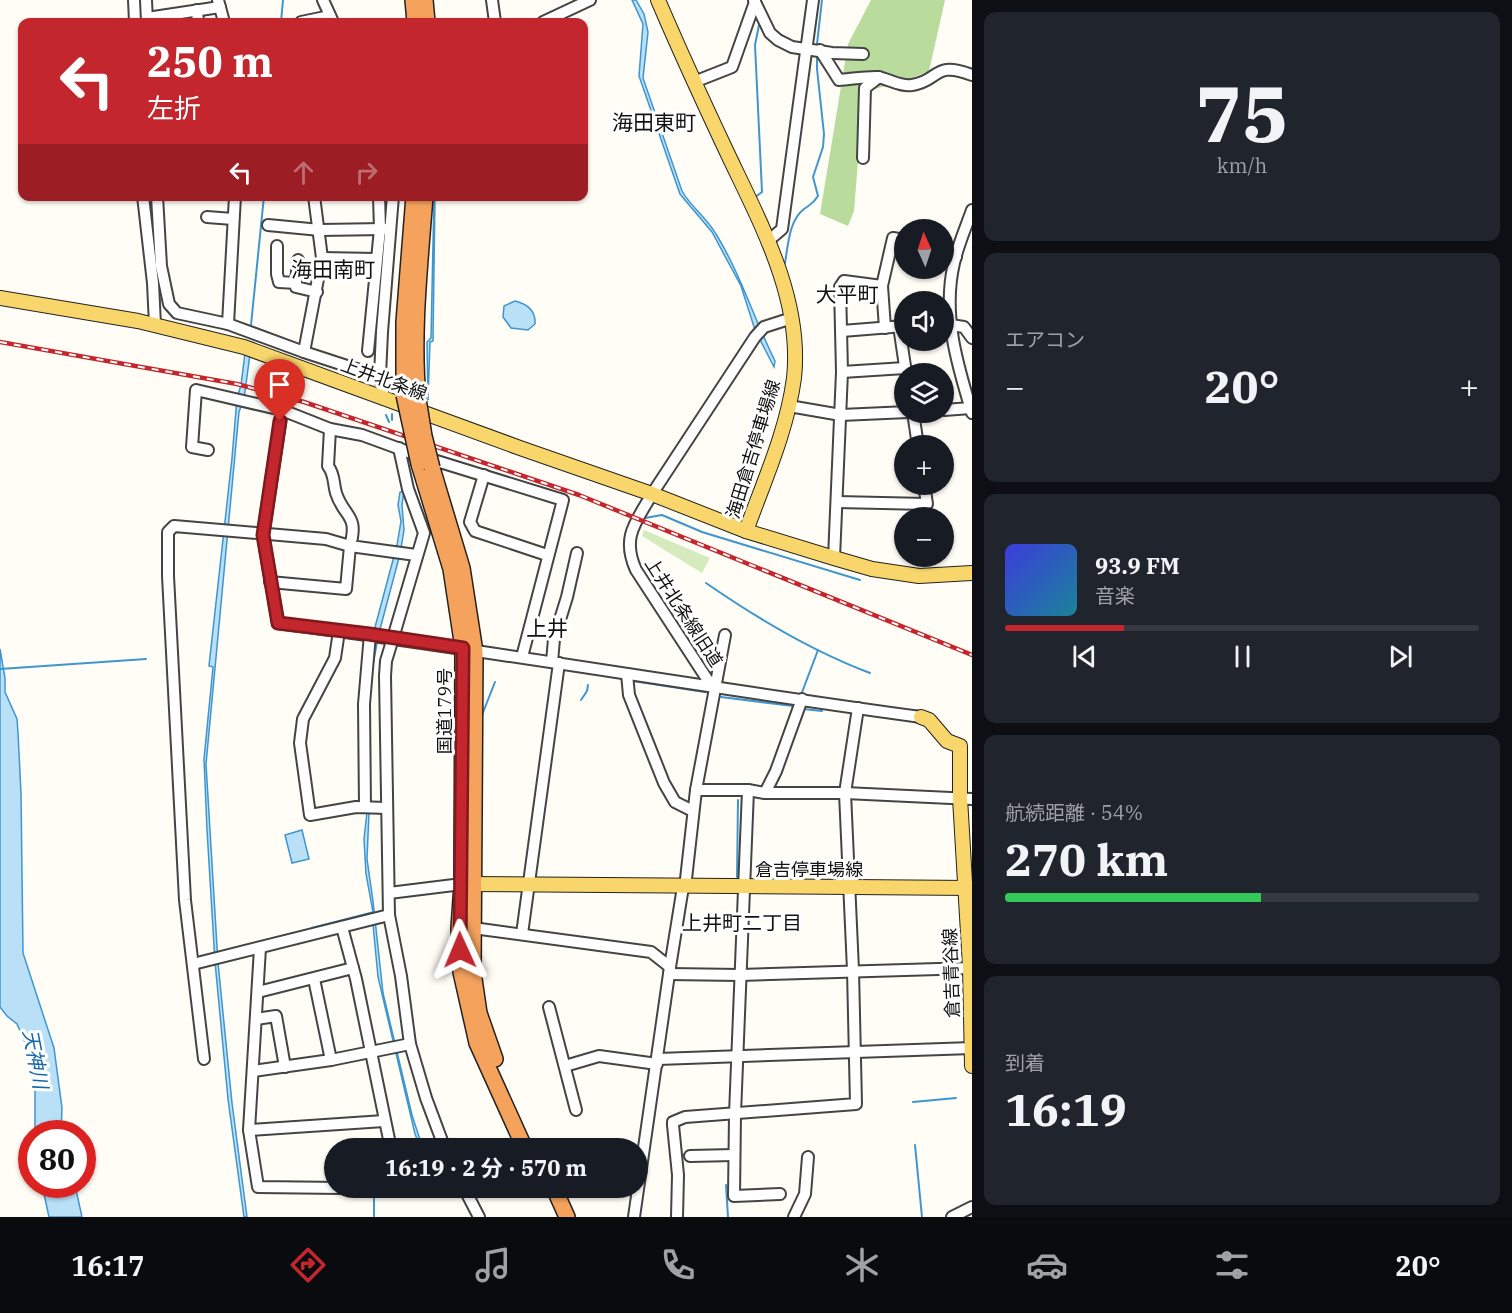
<!DOCTYPE html>
<html lang="ja">
<meta charset="utf-8">
<style>
:root{--surface:#171b24;--page:#20242c;--text:#f1f3f6;--muted:#9ea1a6;--line:#363941;--accent:#c4262e}
body{margin:0;font-family:"IBM Plex Serif","Noto Sans JP",serif;background:var(--page);color:var(--text);height:100vh;display:flex;flex-direction:column;font-size:22px;white-space:nowrap}
*{box-sizing:border-box;margin:0}
p{font-size:20px;color:var(--muted)}
.icon{flex:none;width:33px;height:33px;fill:none;stroke:currentColor;stroke-width:2;stroke-linecap:round;stroke-linejoin:round}
.map{position:relative;flex:1;overflow:hidden}
.sheet{display:flex;flex-direction:column;gap:12px;padding:12px;background:#0d0f14;width:540px}
.sheet>*{flex:none}
.top-card{position:absolute;left:18px;top:18px;width:570px;height:183px;border-radius:12px;box-shadow:0 2px 4px #0004;background:#c4262e;color:#fff;overflow:hidden}
.needle{width:39px;rotate:357deg}
.tools{position:absolute;left:894px;top:219px;display:grid;gap:12px}
.tools a{display:grid;place-items:center;width:60px;height:60px;border-radius:50%;background:var(--surface);box-shadow:0 2px 4px #0004;font-size:30px}
.speed{position:absolute;left:18px;top:1120px;display:flex;gap:12px;font-size:30px;font-weight:700;text-align:center}
.speed>*{display:grid;place-content:center;width:78px;height:78px;border-radius:50%;background:var(--surface);box-shadow:0 2px 4px #0004;line-height:1}
.speed .limit{border:9px solid #d22;background:#fff;color:#111}
.pin{position:absolute;display:grid;place-items:center;width:51px;height:51px;color:#fff;margin:-62px -26px;border-radius:50% 50% 50% 0;rotate:-45deg;box-shadow:0 0 6px #0007}
.pin .icon{rotate:45deg}
.me{position:absolute;width:66px;margin:-33px;rotate:359deg;stroke-linejoin:round;filter:drop-shadow(0 0 4px #0008)}
.turn{display:flex;align-items:center;gap:21px;height:126px;padding:0 30px;font-size:27px}
.turn .icon{width:78px;height:78px;stroke-width:2.5}
.turn b{display:block;font-size:42px;line-height:51px}
.lanes{display:flex;align-items:center;height:57px;padding:0 30px;background:#0003;justify-content:center;gap:30px;direction:ltr}
.lanes .off{opacity:.35}
.big{font-size:45px;font-weight:700;line-height:1.1}
.sheet .card{flex:1;display:flex;flex-direction:column;justify-content:center;gap:9px;min-width:0;padding:0 21px;border-radius:12px;background:var(--page)}
.sheet .dial{align-items:center;gap:0}
.dial b{font-size:78px;line-height:1}
.song{display:flex;align-items:center;gap:18px}
.cover{width:72px;height:72px;border-radius:9px;background:linear-gradient(135deg,hsl(240 70% 55%),hsl(190 70% 35%))}
.played{height:6px;border-radius:3px;background:linear-gradient(90deg,var(--accent) 25%,var(--line) 25%)}
.keys{display:flex;justify-content:space-around;direction:ltr}
.heat{display:flex;justify-content:space-between;align-items:center;font-size:33px;direction:ltr}
.charge{height:9px;border-radius:4px;background:linear-gradient(90deg,#34c759 54%,var(--line) 0)}
.trip{position:absolute;left:324px;top:1138px;width:324px;height:60px;border-radius:30px;background:var(--surface);box-shadow:0 2px 4px #0004;font-weight:700;line-height:60px;text-align:center}
.dock{display:flex;height:96px;justify-content:space-around;align-items:center;background:#090b0e;color:var(--muted)}
.dock .icon{width:42px;height:42px}
.dock .on{color:var(--accent)}
.dock b{font-size:27px;color:var(--text)}
main{display:flex;flex:1;min-height:0}
.map>svg:first-child{display:block}
.green{fill:#d5ebbd}
.forest{fill:#b9dc9c}
.water{fill:#b9e0f7;stroke:#3f96cf;stroke-width:1.5}
.lines{fill:none;stroke-linecap:round;stroke-linejoin:round}
.stream{stroke:#3f96cf;stroke-width:2}
.minor-casing{stroke:#444;stroke-width:14}
.major-casing{stroke:#222;stroke-width:16}
.highway-casing{stroke:#222;stroke-width:18}
.minor{stroke:#fff;stroke-width:10}
.major{stroke:#f9d66b;stroke-width:14}
.highway{stroke:#f5a25d;stroke-width:15}
.rail-casing{stroke:#c4262e;stroke-width:4.5}
.rail{stroke:#fff;stroke-width:2;stroke-dasharray:7;stroke-linecap:butt}
.highway-bridge-casing{stroke:#222;stroke-width:18;stroke-linecap:butt}
.highway-bridge{stroke:#f5a25d;stroke-width:15}
.route-casing{stroke:#7f191e;stroke-width:15}
.route{stroke:#c4262e;stroke-width:10}
.labels{text-anchor:middle;dominant-baseline:central;stroke-width:6;stroke-linejoin:round;paint-order:stroke}
.street-label{font-size:18px;fill:#111;stroke:#fff}
.neighbourhood-label{font-size:20px;fill:#111;stroke:#fff}
.water-label{font-size:20px;font-style:italic;fill:#1768a6;stroke:#fff}
.quarter-label{font-size:21px;fill:#111;stroke:#fff}
</style>
<main>
<div class="map">
<svg width="972" height="1217" viewBox="0 0 972 1217">
<rect width="100%" height="100%" fill="#fffdf5"/>
<polygon class="green" points="644,530 710,558 702,573 642,536"/>
<polygon class="forest" points="871,0 945,0 929,71 909,79 868,91 860,136 854,211 848,226 820,214 848,44"/>
<g class="water">
<path d="M632,0H636L644,14L648,32L643,78L682,191C691,207 707,218 716,234C741,275 754,319 775,361L774,367L755,330L741,286L712,232L680,194L639,76L643,24Z"/>
<polygon points="434,197 435,197 433,341 430,342 428,400 427,342 431,338"/>
<path d="M515,301C527,304 536,311 535,324L528,330L511,328L503,317L504,306Z"/>
<polygon points="245,353 250,354 244,399 239,412 206,764 218,963 232,1103 247,1217 244,1217 228,1099 215,962 207,830 204,759 213,667 209,666 232,458 237,398 241,385"/>
<polygon points="404,491 402,505 404,530 400,554 379,633 369,686 367,705 369,813 367,859 373,901 383,993 412,1115 423,1149 421,1149 415,1134 378,977 372,914 311,928 373,912 366,874 364,839 367,812 367,689 374,631 397,545 401,521 398,505 400,492"/>
<polygon points="0,649 5,678 5,692 17,719 18,733 21,793 23,953 54,1048 62,1108 61,1134 35,1134 35,1065 17,1024 7,1016 0,1007"/>
<polygon points="302,830 309,859 292,863 285,835"/>
<polygon points="42,1185 75,1185 82,1217 49,1217"/>
</g>
<g class="lines">
<g class="stream">
<polyline points="281,22 283,0"/>
<polyline points="817,44 822,0"/>
<polyline points="754,198 762,192 755,45 759,25"/>
<path d="M785,263C788,246 789,220 804,209C811,204 813,204 818,196L813,177L823,147L824,134L817,69V53"/>
<polyline points="251,325 264,196"/>
<polyline points="374,379 374,382"/>
<polyline points="392,414 392,420"/>
<polyline points="386,415 389,422"/>
<polyline points="645,518 662,515 702,532 860,580"/>
<path d="M706,583C758,619 812,651 870,673"/>
<polyline points="0,669 146,659"/>
<polyline points="633,681 705,692"/>
<polyline points="801,695 818,650"/>
<polyline points="721,697 793,706"/>
<polyline points="581,700 587,691 588,685"/>
<polyline points="803,709 822,711"/>
<polyline points="482,715 495,682"/>
<polyline points="737,877 738,800"/>
<polyline points="913,1102 956,1098"/>
<polyline points="915,1145 922,1217"/>
<polyline points="726,1185 728,1217"/>
<polyline points="374,1217 374,1193"/>
</g>
<defs>
<g id="minor">
<polyline points="134,0 135,22"/>
<polyline points="146,0 147,22"/>
<polyline points="218,0 224,22"/>
<polyline points="323,0 333,22"/>
<polyline points="492,0 495,22"/>
<polyline points="754,0 770,33 778,40 792,47 832,53 863,54"/>
<polyline points="197,10 198,22"/>
<polyline points="147,18 220,7"/>
<polyline points="301,22 330,16"/>
<polyline points="543,22 590,0"/>
<path d="M820,50L839,80C851,79 864,77 876,77C888,78 899,87 912,85C940,81 933,60 972,75"/>
<polyline points="694,82 732,67 755,2"/>
<polyline points="863,158 865,88 879,77"/>
<polyline points="143,196 153,283 155,325"/>
<polyline points="157,196 161,266 169,304 177,313 228,324 304,352 353,368 380,375"/>
<path d="M972,210C966,227 958,245 954,263C942,314 957,364 972,413"/>
<polyline points="207,217 233,219"/>
<polyline points="268,225 320,230 384,229"/>
<polyline points="768,241 782,229 813,0"/>
<polyline points="277,246 277,274 279,282 296,283 296,287 317,292"/>
<polyline points="944,253 956,257"/>
<polyline points="322,258 376,259"/>
<polyline points="296,283 298,260"/>
<polyline points="228,324 235,196"/>
<polyline points="944,324 964,327 972,338"/>
<polyline points="899,326 906,373"/>
<polyline points="885,328 882,286 893,238 904,240"/>
<polyline points="842,331 904,326"/>
<polyline points="368,351 380,229 379,196"/>
<polyline points="304,352 322,258 314,196"/>
<polyline points="842,372 905,368"/>
<polyline points="384,399 380,375 382,332 393,196"/>
<polyline points="789,406 841,415 908,412"/>
<polyline points="944,410 971,408"/>
<polyline points="913,412 918,446"/>
<path d="M330,429L328,466C335,475 333,483 336,493C344,518 359,514 350,546L416,555"/>
<polyline points="399,448 408,489 424,533 393,638 386,661 385,676 389,915 401,976 410,1044 426,1098 445,1149"/>
<polyline points="208,450 192,447 196,390 282,410"/>
<polyline points="484,475 470,522 475,531 547,555"/>
<polyline points="837,502 927,504 924,484"/>
<polyline points="834,558 842,372 840,287 844,281 882,286"/>
<polyline points="339,631 335,658 303,719 300,743 310,815 356,807 387,808"/>
<path d="M522,657L563,500L414,454L362,435L330,429L282,410L263,535L278,623C493,651 706,688 921,717"/>
<polyline points="552,662 554,639 567,597 577,553"/>
<polyline points="627,674 629,695 664,783 675,802 693,811"/>
<path d="M715,687L707,679L636,570C621,537 636,522 652,494L755,337L764,327L792,318"/>
<polyline points="696,790 748,790 765,793 845,793 972,799"/>
<polyline points="748,790 735,1114 734,1196 780,1194"/>
<polyline points="765,793 776,771 802,699"/>
<polyline points="365,807 364,704 370,634"/>
<polyline points="389,893 462,884"/>
<polyline points="342,927 356,979 391,1149"/>
<polyline points="473,928 651,952 670,967"/>
<polyline points="522,934 559,663"/>
<polyline points="260,948 249,1130 258,1187 342,1188"/>
<polyline points="193,964 389,915"/>
<polyline points="669,974 740,975 972,968"/>
<polyline points="314,979 331,1060"/>
<polyline points="258,992 353,968"/>
<polyline points="549,1007 576,1110"/>
<polyline points="256,1019 276,1016 285,1067"/>
<polyline points="204,1059 185,900 168,576 168,532 174,526 326,539 350,546 346,589 270,582"/>
<polyline points="658,1059 972,1048"/>
<polyline points="565,1066 599,1056 657,1064"/>
<polyline points="253,1071 331,1060 410,1044"/>
<polyline points="249,1130 384,1121"/>
<polyline points="690,1156 734,1155"/>
<polyline points="464,1188 479,1217"/>
<polyline points="634,1217 670,967 682,893 686,879 696,790 725,635"/>
<polyline points="677,1217 678,1175 673,1125 673,1122 685,1117 856,1104 853,970 845,793 858,708"/>
<polyline points="794,1217 805,1194 808,1157"/>
<polyline points="952,1217 972,1207"/>
</g>
<g id="major">
<path d="M658,0C679,49 701,97 724,146C757,217 803,296 794,378C787,431 764,481 746,531"/>
<polyline points="0,298 138,321 244,347 520,448 652,494 746,531 834,558 872,569 919,576 972,573"/>
<polyline points="921,717 929,720 947,741 960,746 960,798 970,967 972,1066"/>
<polyline points="464,884 972,888"/>
</g>
<g id="highway">
<polyline points="413,0 415,22"/>
<polyline points="425,0 427,22"/>
<polyline points="404,395 404,322 414,196"/>
<path d="M418,399C412,332 420,264 425,196"/>
<polyline points="419,464 451,569 463,648 462,884 459,928 461,972 477,1043 525,1149"/>
<polyline points="432,468 462,568 475,652 473,972 479,1013 495,1059"/>
<polyline points="554,1188 567,1217"/>
</g>
</defs>
<use href="#minor" class="minor-casing"/>
<use href="#major" class="major-casing"/>
<use href="#highway" class="highway-casing"/>
<use href="#minor" class="minor"/>
<use href="#major" class="major"/>
<use href="#highway" class="highway"/>
<defs>
<polyline id="rail" points="0,342 237,384 304,402 579,495 972,655"/>
</defs>
<use href="#rail" class="rail-casing"/>
<use href="#rail" class="rail"/>
<defs>
<g id="highway-bridge">
<polyline points="404,395 419,464"/>
<polyline points="418,399 424,436 432,468"/>
</g>
</defs>
<use href="#highway-bridge" class="highway-bridge-casing"/>
<use href="#highway-bridge" class="highway-bridge"/>
</g>
<g class="lines">
<defs>
<polyline id="route" points="280,421 263,535 278,623 369,634 463,648 460,950"/>
</defs>
<use href="#route" class="route-casing"/>
<use href="#route" class="route"/>
</g>
<g class="labels">
<g class="street-label">
<text transform="translate(384 379) rotate(20)">上井北条線</text>
<text transform="translate(753 449) rotate(-73)">海田倉吉停車場線</text>
<text transform="translate(684 612) rotate(57)">上井北条線旧道</text>
<text transform="translate(444 711) rotate(-90)">国道179号</text>
<text x="809" y="869">倉吉停車場線</text>
<text transform="translate(951 973) rotate(-92)">倉吉青谷線</text>
</g>
<g class="neighbourhood-label">
<text x="742" y="922">上井町二丁目</text>
</g>
<g class="water-label">
<text transform="translate(36 1059) rotate(79)">天神川</text>
</g>
<g class="quarter-label">
<text x="654" y="122">海田東町</text>
<text x="333" y="269">海田南町</text>
<text x="847" y="294">大平町</text>
<text x="547" y="628">上井</text>
</g>
</g>
</svg>
<div class="tools">
<a><svg class="needle" viewBox="-14 -14 28 28"><path d="M0-13l5 13h-10z" fill="#e53935"/><path d="M0 13l5-13h-10z" fill="#9ea1a6"/></svg></a>
<a><svg class="icon" aria-label="sound" viewBox="0 0 24 24"><path d="M4 9h4l5-4v14l-5-4H4zM17 9q2 3 0 6"/></svg></a>
<a><svg class="icon" aria-label="layers" viewBox="0 0 24 24"><path d="M12 4l9 5-9 5-9-5zM3 14l9 5 9-5"/></svg></a>
<a>+</a>
<a>−</a>
</div>
<div class="speed"><div class="limit">80</div></div>
<div class="pin" style="left:280px;top:421px;background:#d93025"><svg class="icon" aria-label="arrive" viewBox="0 0 24 24"><path d="M6 21V4h12l-3 4 3 4H6"/></svg></div>
<svg class="me" style="left:460px;top:950px" viewBox="-20 -20 40 40"><path d="M0-17L14 15 0 8-14 15z" fill="#c4262e" stroke="#fff" stroke-width="4"/></svg>
<div class="trip">16:19 · 2 分 · 570 m</div>
<div class="top-card">
<div class="turn"><svg class="icon" aria-label="left" viewBox="0 0 24 24"><path d="M17 20v-9H6M10 6l-5 5 5 5"/></svg><div><b>250 m</b>左折</div></div>
<div class="lanes"><svg class="icon" aria-label="left" viewBox="0 0 24 24"><path d="M17 20v-9H6M10 6l-5 5 5 5"/></svg><svg class="icon off" aria-label="ahead" viewBox="0 0 24 24"><path d="M12 20V5M6 11l6-6 6 6"/></svg><svg class="icon off" aria-label="right" viewBox="0 0 24 24"><path d="M7 20v-9h11M14 6l5 5-5 5"/></svg></div>
</div>
</div>
<section class="sheet">
<div class="card dial"><b>75</b><p>km/h</p></div>
<div class="card"><p>エアコン</p>
<div class="heat"><a>−</a><b class="big">20°</b><a>+</a></div>
</div>
<div class="card">
<div class="song"><i class="cover"></i><div><b>93.9 FM</b><p>音楽</p></div></div>
<div class="played"></div>
<div class="keys"><svg class="icon" aria-label="previous" viewBox="0 0 24 24"><path d="M18 5L8 12l10 7zM5 5v14"/></svg><svg class="icon" aria-label="pause" viewBox="0 0 24 24"><path d="M8 5v14M16 5v14"/></svg><svg class="icon" aria-label="next" viewBox="0 0 24 24"><path d="M6 5l10 7-10 7zM19 5v14"/></svg></div>
</div>
<div class="card"><p>航続距離 · 54%</p><b class="big">270 km</b><div class="charge"></div></div>
<div class="card"><p>到着</p><b class="big">16:19</b></div>
</section>
</main>
<nav class="dock">
<b>16:17</b>
<svg class="icon on" aria-label="directions" viewBox="0 0 24 24"><path d="M12 3l9 9-9 9-9-9zM9 14v-3h6M13 9l2 2-2 2"/></svg>
<svg class="icon" aria-label="music" viewBox="0 0 24 24"><path d="M9 18V5l10-2v13"/><circle cx="6" cy="18" r="3"/><circle cx="16" cy="16" r="3"/></svg>
<svg class="icon" aria-label="phone" viewBox="0 0 24 24"><path d="M5 4h4l2 5-3 2q2 4 5 5l2-3 5 2v4C11 20 4 13 5 4z"/></svg>
<svg class="icon" aria-label="climate" viewBox="0 0 24 24"><path d="M12 3v18M4 7l16 10M4 17L20 7"/></svg>
<svg class="icon" aria-label="car" viewBox="0 0 24 24"><path d="M5 17H2v-5l4-1 3-4h7l3 4 3 1v5h-3M9 17h6M6 11h13"/><circle cx="7" cy="17" r="2"/><circle cx="17" cy="17" r="2"/></svg>
<svg class="icon" aria-label="filters" viewBox="0 0 24 24"><path d="M4 7h16M4 17h16"/><circle cx="9" cy="7" r="2"/><circle cx="15" cy="17" r="2"/></svg>
<b>20°</b>
</nav>
